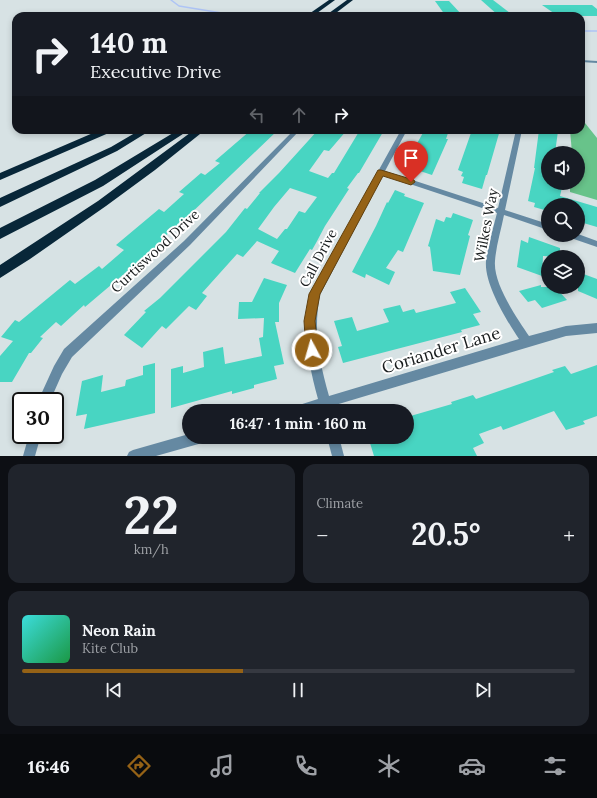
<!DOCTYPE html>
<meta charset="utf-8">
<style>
:root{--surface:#171b24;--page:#20242c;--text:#f1f3f6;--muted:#9ea1a6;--line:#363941;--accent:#956216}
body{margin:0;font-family:Lora,serif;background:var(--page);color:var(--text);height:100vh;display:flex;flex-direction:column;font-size:15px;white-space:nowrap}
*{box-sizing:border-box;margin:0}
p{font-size:13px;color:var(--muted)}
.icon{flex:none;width:22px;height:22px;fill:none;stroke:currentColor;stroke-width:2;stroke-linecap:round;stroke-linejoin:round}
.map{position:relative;height:456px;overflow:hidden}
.sheet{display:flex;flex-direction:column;gap:8px;padding:8px;background:#0d0f14;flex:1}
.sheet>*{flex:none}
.guide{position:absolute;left:12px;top:12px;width:573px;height:122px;border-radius:12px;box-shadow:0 2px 6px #0003;background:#171b24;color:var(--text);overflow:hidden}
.buttons{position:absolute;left:541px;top:146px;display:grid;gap:8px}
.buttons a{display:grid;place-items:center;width:44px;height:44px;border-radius:50%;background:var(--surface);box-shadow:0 2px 6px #0003;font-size:20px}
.speed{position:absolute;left:12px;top:392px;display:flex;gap:8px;font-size:20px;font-weight:700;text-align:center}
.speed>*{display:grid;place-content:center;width:52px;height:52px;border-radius:50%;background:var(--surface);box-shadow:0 2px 6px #0003;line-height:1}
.speed .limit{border:2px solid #111;border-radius:6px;background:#fff;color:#111}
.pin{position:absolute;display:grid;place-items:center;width:34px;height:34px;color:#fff;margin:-41px -17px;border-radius:50% 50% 50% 0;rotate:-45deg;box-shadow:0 0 4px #0007}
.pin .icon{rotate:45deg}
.me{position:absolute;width:44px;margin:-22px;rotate:354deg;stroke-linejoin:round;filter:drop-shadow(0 0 3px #0008)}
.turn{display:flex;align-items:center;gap:14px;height:84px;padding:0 12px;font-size:18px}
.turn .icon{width:52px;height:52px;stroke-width:2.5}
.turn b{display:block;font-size:28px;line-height:34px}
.lanes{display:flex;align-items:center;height:38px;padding:0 12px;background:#0003;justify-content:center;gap:20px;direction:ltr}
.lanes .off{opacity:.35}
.big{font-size:30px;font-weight:800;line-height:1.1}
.sheet .tile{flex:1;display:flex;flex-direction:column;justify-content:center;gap:6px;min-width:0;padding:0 14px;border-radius:12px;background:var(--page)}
.sheet .dial{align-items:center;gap:0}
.dial b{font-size:52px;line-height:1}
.song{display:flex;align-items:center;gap:12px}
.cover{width:48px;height:48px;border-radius:6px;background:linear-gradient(135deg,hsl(180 70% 55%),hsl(140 70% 35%))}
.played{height:4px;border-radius:2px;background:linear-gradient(90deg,var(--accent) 40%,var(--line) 40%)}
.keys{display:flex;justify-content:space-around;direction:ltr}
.heat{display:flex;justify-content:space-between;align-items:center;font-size:22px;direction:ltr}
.sheet .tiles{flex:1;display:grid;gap:8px;grid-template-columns:1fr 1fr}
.tile:last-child{grid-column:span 2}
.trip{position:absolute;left:182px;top:404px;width:232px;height:40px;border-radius:20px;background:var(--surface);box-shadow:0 2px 6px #0003;font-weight:800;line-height:40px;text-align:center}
.menu{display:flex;height:64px;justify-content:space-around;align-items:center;background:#090b0e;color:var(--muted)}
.menu .icon{width:28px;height:28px}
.menu .on{color:var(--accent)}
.menu b{font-size:18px;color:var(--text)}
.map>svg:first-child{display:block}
.forest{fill:#68c38a}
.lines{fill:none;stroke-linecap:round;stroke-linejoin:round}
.stream{stroke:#aec4f5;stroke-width:1.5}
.building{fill:#48d5c2;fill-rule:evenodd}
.street{fill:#6589a2;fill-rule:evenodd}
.highway{fill:#082739;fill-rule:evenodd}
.route{fill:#956216;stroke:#61400e}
.labels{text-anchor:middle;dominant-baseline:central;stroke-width:4;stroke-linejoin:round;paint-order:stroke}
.street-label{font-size:14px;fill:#191d1e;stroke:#fff}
.near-street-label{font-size:17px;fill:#191d1e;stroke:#fff}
</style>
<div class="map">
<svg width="597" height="456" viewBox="0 0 597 456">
<rect width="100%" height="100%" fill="#d7e2e4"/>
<polygon class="forest" points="581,118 597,138 597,200 570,192 570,183 578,183 578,153 572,153 570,130 581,130"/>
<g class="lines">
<g class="stream">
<polyline points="171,0 179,6 240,16"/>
<polyline points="581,31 597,31"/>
</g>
</g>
<g class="building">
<polygon points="481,0 493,0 514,16 499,16"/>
<polygon points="435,1 449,1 463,16 445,15"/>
<polygon points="542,5 592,5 597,9 597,16 558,16"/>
<polygon points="251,130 278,130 185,219 164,237 166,238 157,246 85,307 84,305 61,326 56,322 40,337 43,338 31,353 29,353 12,382 0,382 0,356 13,341 1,337 15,320 19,322 70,280 75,284 99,266 102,269 124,250 116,245 159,209 164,212 184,194 179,192 201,173 205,175 220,163 215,161"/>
<path d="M318,130H347L329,151L324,150L309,171L328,178L332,173H334L360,130H377L383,132L359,173H358L347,188L349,189L325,226L316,243L312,250L310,249L295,273L271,263L279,251L257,241L243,257L237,254L202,293L207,296L196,310L189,306L166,329L162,326L142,348L124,335L146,312L144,311L160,298L226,232L245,208L247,209L260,193H259L279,173ZM290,188L317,197L305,213L299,211L287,229H285L277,239L258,229L274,207Z"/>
<polygon points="429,130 449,130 446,139 448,139 432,175 411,168 413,165 406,163 424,131 428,132"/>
<polygon points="472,130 500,130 487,175 486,175 482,189 462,183 464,177 461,176 463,172 458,170"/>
<polygon points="539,130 558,131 555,153 548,153 548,183 563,183 560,196 597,207 597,227 580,222 578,205 548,205 548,211 534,207 535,203 528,201 535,168 534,168"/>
<polygon points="395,190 405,194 404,196 424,203 403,252 398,250 386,268 395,272 389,285 366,274 365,278 352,272 376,226 387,202 388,203"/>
<polygon points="453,213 473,220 468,235 470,236 460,275 433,271 430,247 428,246 436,219 444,222 446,217 451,218"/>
<polygon points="529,237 560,248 560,257 543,256 542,276 517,267 521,240 528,243"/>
<polygon points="578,272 597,279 597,299 578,291"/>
<polygon points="264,278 287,285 279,303 279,322 275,322 284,364 274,366 277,379 254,385 254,388 232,394 232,391 171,408 171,369 183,366 183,373 204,367 203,352 223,347 225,364 262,356 259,338 263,337 264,318 238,319 239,302 252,302"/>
<polygon points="541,285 541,287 555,287 567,300 542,308 535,300 528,302 519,291"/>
<polygon points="465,288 481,312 473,314 480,325 461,330 462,332 343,363 338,347 342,346 334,321 352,317 357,331 389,322 383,309 400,305 403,312 414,309 416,313 456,303 450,292"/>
<polygon points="155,363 155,413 84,429 87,414 76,416 82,381 103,375 101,392 125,386 126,380 143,375 143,366"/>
<polygon points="597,365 597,416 583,421 585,424 566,430 554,411 503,430 501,426 479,434 484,443 473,448 477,456 374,456 370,443 380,441 379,437 407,437 407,417 452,404 451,402 473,395 476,399 554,372 552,370 565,366 571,374"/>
</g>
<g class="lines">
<g class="street">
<polygon points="581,60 597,61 597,63 581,62"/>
<polygon points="294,130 300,130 190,245 72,357 62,374 50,401 38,401 54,366 64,349 184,241"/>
<path d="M401,130H407L385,171L498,208L516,130H522L505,210L548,224V230L504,215C501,230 496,246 495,261C493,284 517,318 529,336L566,326L597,323V333L566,336L332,406L333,411H321V410L316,411H291L293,407L318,399C308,362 302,332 310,294ZM383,175L497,213C493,229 488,245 486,261C484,284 507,321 519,339L329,396C319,360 313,331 320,295Z"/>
<polygon points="578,234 597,241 597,247 568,237 567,235"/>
<polygon points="189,434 189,437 208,437 206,441 202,443 156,456 127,456 129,452 133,450"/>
<polygon points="29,435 41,435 35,456 23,456"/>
<polygon points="327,437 339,437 344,456 332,456"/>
</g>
<g class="highway">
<polygon points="329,0 335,0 313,16 306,16"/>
<polygon points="347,0 353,0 332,16 325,16"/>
<polygon points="100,130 113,130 111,132 0,180 0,173"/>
<polygon points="140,130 151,130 117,151 0,207 0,198 111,147"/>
<polygon points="178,130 189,130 103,186 0,239 0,228 95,180"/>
<polygon points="194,130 205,130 155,170 106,206 30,259 0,278 0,265 98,201"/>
</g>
</g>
<polygon class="route" points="378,170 381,170 414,180 415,182 411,185 383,176 320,294 315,321 318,350 317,354 312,356 308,354 306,350 304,321 309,294"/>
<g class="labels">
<g class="street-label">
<text transform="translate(486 225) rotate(-79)">Wilkes Way</text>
<text transform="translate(155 251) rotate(-43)">Curtiswood Drive</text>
<text transform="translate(318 258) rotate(-62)">Call Drive</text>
</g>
<g class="near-street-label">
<text transform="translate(441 350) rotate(-17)">Coriander Lane</text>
</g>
</g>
</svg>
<div class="buttons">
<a><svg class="icon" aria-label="sound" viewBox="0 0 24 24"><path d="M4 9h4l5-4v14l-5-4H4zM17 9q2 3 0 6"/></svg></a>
<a><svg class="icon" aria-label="search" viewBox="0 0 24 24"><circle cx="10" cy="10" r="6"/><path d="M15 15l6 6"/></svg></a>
<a><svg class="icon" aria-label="layers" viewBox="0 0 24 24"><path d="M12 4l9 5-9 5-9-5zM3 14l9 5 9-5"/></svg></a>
</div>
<div class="speed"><div class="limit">30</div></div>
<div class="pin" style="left:411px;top:182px;background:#d93025"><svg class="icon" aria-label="arrive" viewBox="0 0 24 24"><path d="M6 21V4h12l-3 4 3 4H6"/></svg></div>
<svg class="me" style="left:312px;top:350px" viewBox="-20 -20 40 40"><circle r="17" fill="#956216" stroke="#fff" stroke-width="3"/><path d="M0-11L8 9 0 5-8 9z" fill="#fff"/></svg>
<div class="trip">16:47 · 1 min · 160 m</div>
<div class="guide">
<div class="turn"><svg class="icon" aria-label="right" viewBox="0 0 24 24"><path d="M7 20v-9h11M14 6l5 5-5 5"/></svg><div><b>140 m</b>Executive Drive</div></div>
<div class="lanes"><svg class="icon off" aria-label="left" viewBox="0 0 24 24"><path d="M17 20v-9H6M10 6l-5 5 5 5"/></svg><svg class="icon off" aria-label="ahead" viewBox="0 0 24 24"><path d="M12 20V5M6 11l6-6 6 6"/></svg><svg class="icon" aria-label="right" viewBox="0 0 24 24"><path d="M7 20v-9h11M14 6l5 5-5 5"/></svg></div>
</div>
</div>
<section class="sheet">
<div class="tiles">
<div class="tile dial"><b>22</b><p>km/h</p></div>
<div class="tile"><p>Climate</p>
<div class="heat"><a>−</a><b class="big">20.5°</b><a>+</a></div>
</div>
<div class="tile">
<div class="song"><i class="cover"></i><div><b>Neon Rain</b><p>Kite Club</p></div></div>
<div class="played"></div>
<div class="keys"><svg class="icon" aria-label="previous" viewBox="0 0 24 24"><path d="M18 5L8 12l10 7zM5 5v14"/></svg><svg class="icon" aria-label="pause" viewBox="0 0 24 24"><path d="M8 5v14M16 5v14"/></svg><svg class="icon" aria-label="next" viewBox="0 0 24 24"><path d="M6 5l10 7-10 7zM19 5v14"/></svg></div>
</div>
</div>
</section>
<nav class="menu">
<b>16:46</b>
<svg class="icon on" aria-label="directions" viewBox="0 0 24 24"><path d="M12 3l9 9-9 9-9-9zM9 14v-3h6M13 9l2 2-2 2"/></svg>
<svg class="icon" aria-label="music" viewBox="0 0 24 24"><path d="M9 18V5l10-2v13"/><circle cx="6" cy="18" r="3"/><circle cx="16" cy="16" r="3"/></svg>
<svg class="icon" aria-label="phone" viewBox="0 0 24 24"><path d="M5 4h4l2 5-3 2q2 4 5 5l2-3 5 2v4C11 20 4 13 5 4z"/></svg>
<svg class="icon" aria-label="climate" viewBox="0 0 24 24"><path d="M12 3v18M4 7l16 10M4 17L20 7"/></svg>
<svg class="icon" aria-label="car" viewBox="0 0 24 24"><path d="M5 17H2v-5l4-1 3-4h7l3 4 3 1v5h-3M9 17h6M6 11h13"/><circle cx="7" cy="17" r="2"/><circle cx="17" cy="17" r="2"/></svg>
<svg class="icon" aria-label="filters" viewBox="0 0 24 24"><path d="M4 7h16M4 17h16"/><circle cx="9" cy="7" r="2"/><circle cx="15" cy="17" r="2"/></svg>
</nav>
